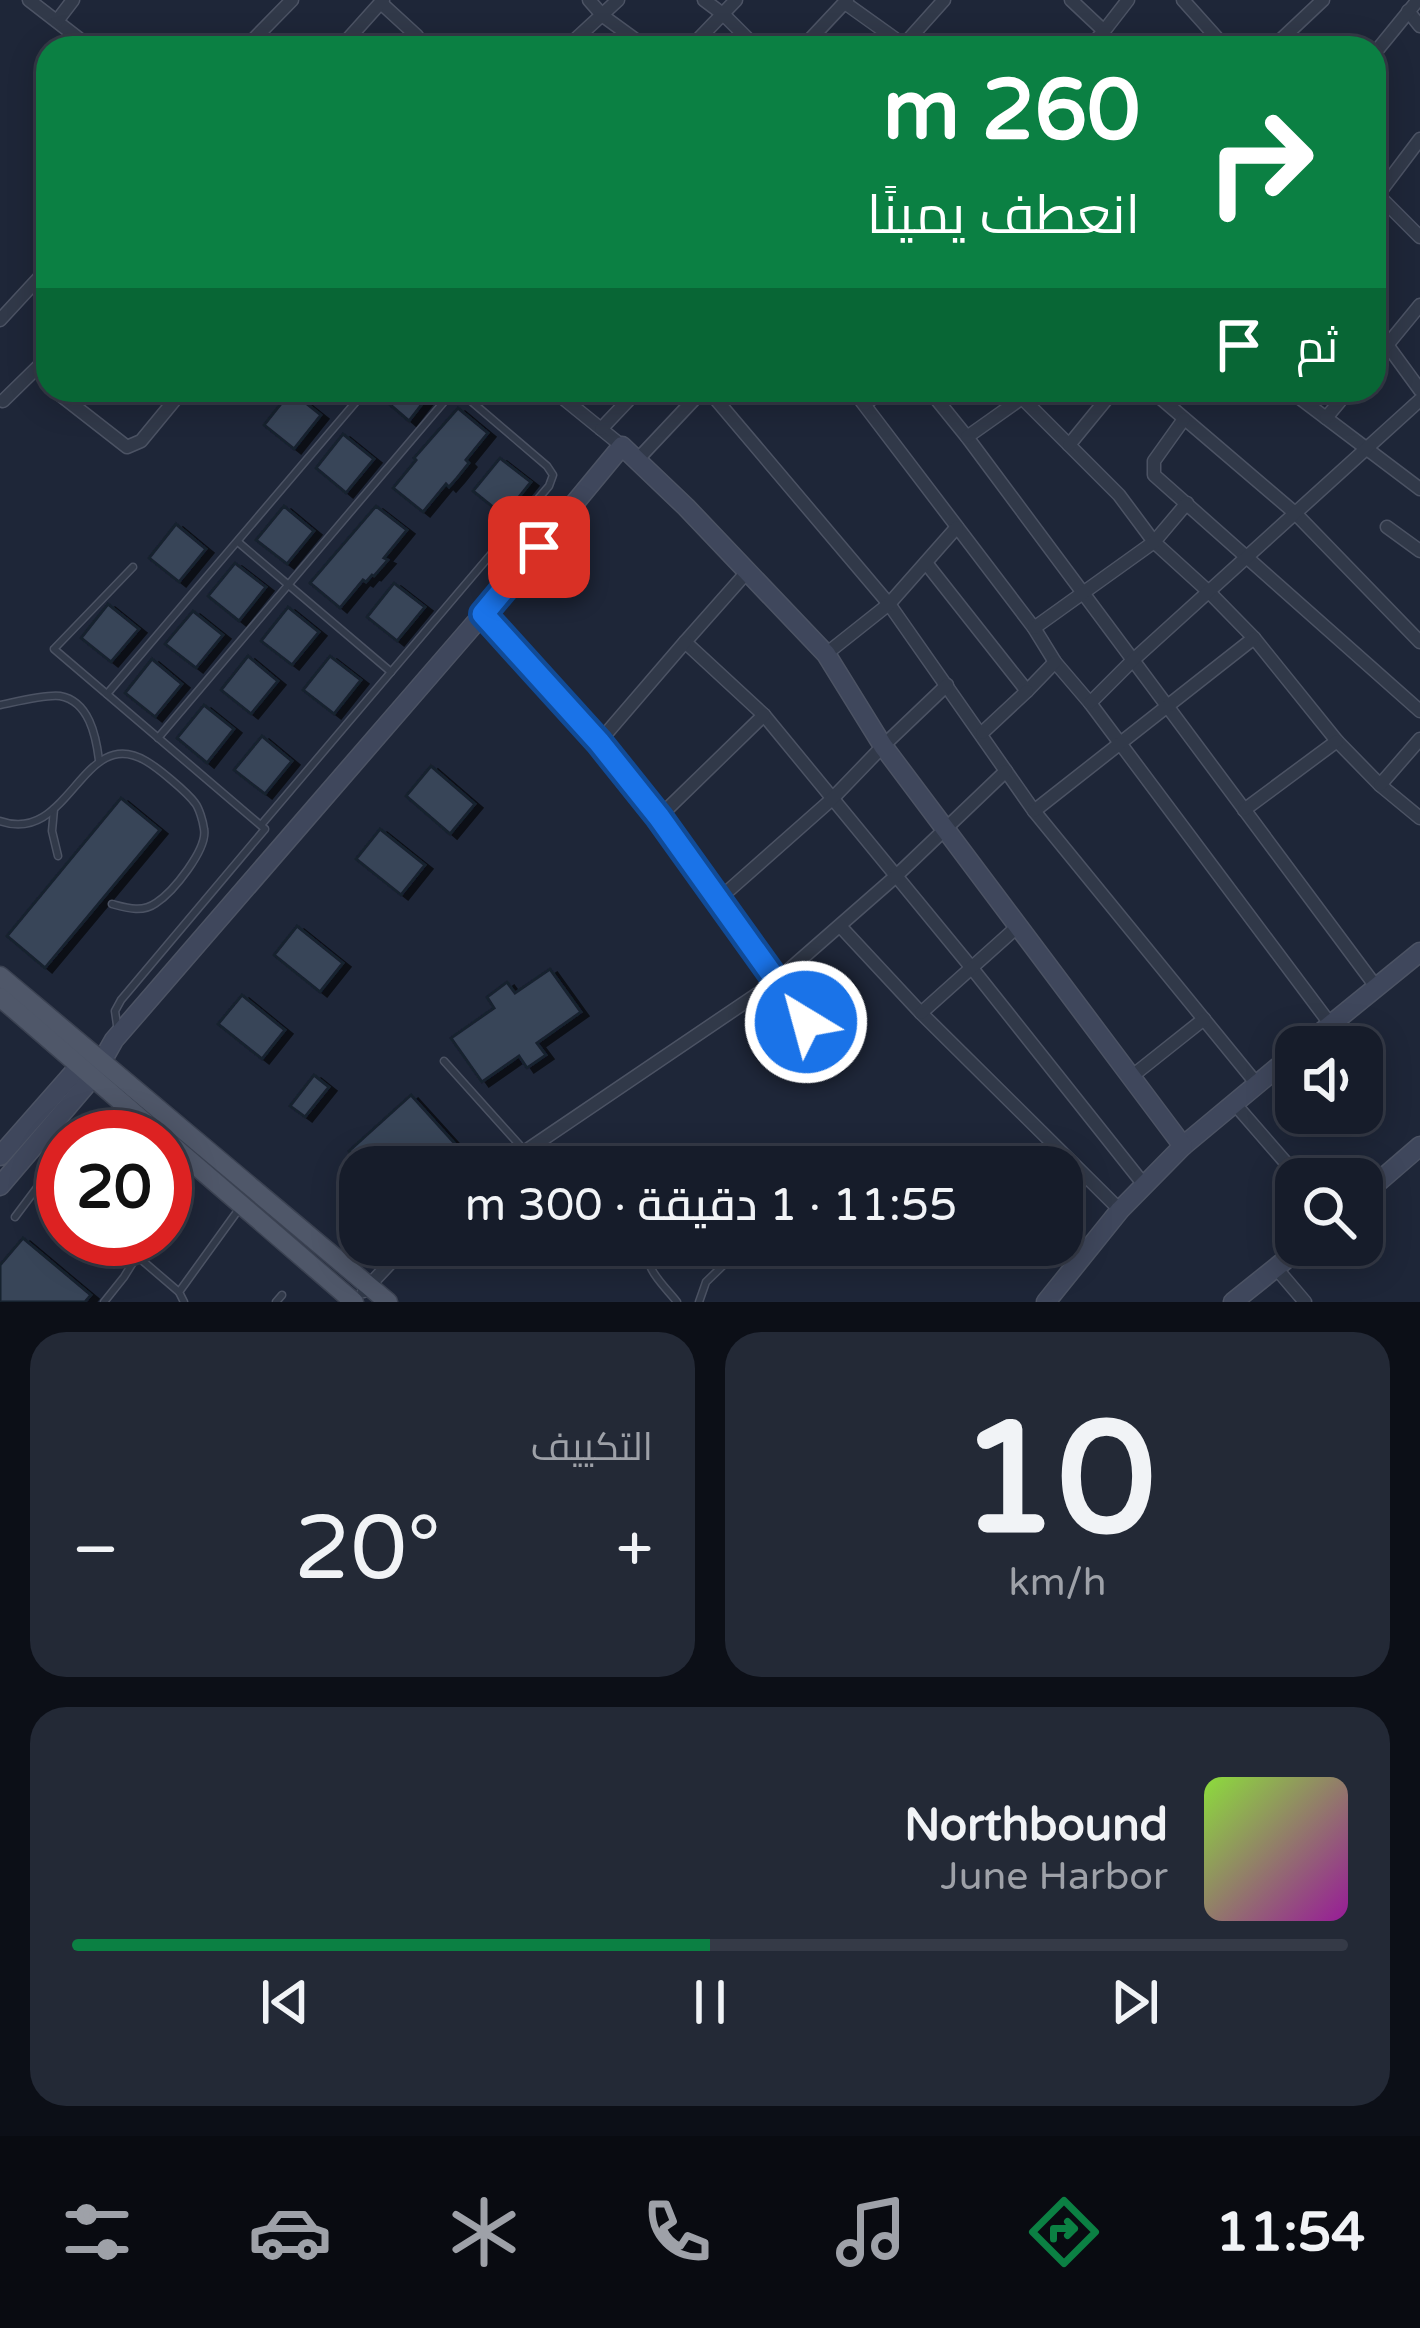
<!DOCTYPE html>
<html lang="ar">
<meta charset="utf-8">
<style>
:root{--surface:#161c2a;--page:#232936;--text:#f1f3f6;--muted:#9ea1a8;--line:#353a47;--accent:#0b8043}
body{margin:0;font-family:"Varela Round",Cairo,sans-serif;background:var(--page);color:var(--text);direction:rtl;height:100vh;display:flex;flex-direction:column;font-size:45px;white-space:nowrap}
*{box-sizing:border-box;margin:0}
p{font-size:39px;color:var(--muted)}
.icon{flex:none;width:66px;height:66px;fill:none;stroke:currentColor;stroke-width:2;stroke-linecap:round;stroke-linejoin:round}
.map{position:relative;height:1302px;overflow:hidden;direction:ltr}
.details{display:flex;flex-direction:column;gap:30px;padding:30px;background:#0c0f17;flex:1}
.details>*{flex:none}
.top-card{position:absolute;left:36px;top:36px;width:1350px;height:366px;border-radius:36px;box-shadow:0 6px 30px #0003,0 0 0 3px var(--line);direction:rtl;background:#0b8043;color:#fff;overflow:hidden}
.fabs{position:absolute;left:1275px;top:1026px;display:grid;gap:24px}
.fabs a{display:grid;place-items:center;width:108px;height:108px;border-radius:24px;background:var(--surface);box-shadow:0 6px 30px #0003,0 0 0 3px var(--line);font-size:60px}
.speed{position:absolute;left:36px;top:1110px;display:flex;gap:24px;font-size:60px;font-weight:700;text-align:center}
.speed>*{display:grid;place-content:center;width:156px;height:156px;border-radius:50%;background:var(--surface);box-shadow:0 6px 30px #0003,0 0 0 3px var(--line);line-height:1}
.speed .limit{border:18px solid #d22;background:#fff;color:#111}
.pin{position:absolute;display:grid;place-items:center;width:102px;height:102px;color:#fff;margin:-51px;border-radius:24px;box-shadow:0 6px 18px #0006}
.me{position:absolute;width:132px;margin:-66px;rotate:323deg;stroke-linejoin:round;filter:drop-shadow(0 0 9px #0008)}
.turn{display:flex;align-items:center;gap:42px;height:252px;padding:0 48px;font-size:54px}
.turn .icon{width:156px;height:156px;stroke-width:2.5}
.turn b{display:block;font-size:84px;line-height:102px}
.then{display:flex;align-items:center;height:114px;padding:0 48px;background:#0003;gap:24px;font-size:45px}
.big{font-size:90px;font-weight:600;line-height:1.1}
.details .card{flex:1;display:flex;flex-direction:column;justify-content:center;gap:18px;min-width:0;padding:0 42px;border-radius:36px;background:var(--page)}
.details .dial{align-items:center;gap:0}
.dial b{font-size:156px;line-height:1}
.song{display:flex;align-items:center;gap:36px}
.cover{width:144px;height:144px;border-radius:18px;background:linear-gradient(135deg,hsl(90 70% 55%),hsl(300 70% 35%))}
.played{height:12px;border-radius:6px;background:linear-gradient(90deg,var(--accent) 50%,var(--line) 50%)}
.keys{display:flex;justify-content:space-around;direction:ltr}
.heat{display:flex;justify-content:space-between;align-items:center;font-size:66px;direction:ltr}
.details .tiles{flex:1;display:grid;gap:30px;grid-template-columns:1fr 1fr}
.card:last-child{grid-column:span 2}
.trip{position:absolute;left:339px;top:1146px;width:744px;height:120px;border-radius:36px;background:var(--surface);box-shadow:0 6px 30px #0003,0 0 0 3px var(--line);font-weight:600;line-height:120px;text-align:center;direction:rtl}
.menu{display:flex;height:192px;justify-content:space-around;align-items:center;background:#090b11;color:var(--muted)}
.menu .icon{width:84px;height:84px}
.menu .active{color:var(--accent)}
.menu b{font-size:54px;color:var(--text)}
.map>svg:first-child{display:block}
.building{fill:#394459;stroke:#19202f;stroke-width:3;filter:url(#shadow)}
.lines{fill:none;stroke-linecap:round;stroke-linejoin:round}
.lane-casing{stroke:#4c5364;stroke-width:9}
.street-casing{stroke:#4c5364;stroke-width:15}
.secondary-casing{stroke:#4c5364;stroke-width:21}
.primary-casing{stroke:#3b4252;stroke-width:21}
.lane{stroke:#313949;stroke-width:6}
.street{stroke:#313949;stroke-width:12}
.secondary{stroke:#3f475c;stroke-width:18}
.primary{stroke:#4f5769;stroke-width:18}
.route-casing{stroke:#114b97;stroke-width:30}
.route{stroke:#1a73e8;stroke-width:21}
</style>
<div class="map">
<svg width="1420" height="1302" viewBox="0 0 1420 1302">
<defs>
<filter id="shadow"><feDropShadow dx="7" dy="4" stdDeviation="0" flood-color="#0009"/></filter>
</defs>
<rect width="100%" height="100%" fill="#1e2638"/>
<g class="building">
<polygon points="373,390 433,390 409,421"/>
<polygon points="291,391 321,415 294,449 264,425"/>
<polygon points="458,408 488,433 466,460 469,463 457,478 449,487 446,484 423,512 393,488 416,460 414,458"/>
<polygon points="343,434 374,459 346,493 316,468"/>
<polygon points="500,458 531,482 504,516 473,491"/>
<polygon points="284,506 314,531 287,564 256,540"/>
<polygon points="376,506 407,530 384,558 388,560 374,576 372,575 366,582 363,580 340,608 310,583"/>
<polygon points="176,524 206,549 179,582 149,558"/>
<polygon points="235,563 266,587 239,621 208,596"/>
<polygon points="394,583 425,607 397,641 367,617"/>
<polygon points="108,604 139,629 111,662 81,638"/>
<polygon points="288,607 319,632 292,665 261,641"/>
<polygon points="193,611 223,635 196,668 165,644"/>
<polygon points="248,656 278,681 251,714 221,690"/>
<polygon points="330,656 361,680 334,714 303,690"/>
<polygon points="152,659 182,684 155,717 125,693"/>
<polygon points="204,705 234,729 207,763 177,738"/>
<polygon points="262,736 292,761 265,794 234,770"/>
<polygon points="431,766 475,804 450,834 406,796"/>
<polygon points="121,798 160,830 45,968 7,936"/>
<polygon points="380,829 425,865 401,895 356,859"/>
<polygon points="297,926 343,963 320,992 274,955"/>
<polygon points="550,969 581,1012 537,1043 546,1055 527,1068 519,1056 482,1082 451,1038 494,1008 487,997 507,982 515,993"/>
<polygon points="242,995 285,1030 262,1059 218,1024"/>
<polygon points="314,1075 329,1087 305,1117 290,1106"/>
<polygon points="411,1095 458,1147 436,1167 363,1167 349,1151"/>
<polygon points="23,1238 91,1295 85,1302 0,1302 0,1265"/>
</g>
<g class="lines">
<defs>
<g id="lane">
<polyline points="238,542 391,672"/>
<polyline points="107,694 366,390"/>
<path d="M0,705C15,702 46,694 60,696C89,701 96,736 99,760"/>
<polyline points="158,738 454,390"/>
<polyline points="54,809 52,831 58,856"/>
<path d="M0,821C70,846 82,723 146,761C158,768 187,792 195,803C199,808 203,821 204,829C208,849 173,892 156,903C142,913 127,908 112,904"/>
<polyline points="261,825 549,486 553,475 547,466 458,390"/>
<polyline points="776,983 806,1022 833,1070"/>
<polyline points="118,1032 115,1011 121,1000 265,829 54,649 133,567"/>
<polyline points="444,1061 524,1150"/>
<polyline points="15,1217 63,1153"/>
<path d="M651,1245C640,1266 664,1285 677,1302"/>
<polyline points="137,1256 148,1239"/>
<polyline points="104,1302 124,1277 137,1256 179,1292"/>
<polyline points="184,1302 179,1292 239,1209"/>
<polyline points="276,1302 282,1295"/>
<polyline points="699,1302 706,1282 739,1250"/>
</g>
<g id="street">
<polyline points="29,0 91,48"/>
<polyline points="589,0 603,16 647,48"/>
<polyline points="704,0 724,15 757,48"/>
<polyline points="1071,0 1104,31 1095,41 1082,48"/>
<polyline points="1183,0 1226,48"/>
<polyline points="381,3 417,36"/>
<polyline points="845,3 908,48"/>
<polyline points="1408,11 1420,26"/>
<polyline points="57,21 73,0"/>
<polyline points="1104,31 1128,0"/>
<polyline points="245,48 292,0"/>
<polyline points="340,48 383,0"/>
<polyline points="566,48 618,0"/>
<polyline points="690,48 736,0"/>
<polyline points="802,48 847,0"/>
<polyline points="901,48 944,0"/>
<polyline points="1272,48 1323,0"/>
<polyline points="1374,54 1418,0"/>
<polyline points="1374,191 1420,237"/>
<polyline points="1374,200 1420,139"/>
<polyline points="0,320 48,268"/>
<polyline points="1374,327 1420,390"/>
<polyline points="1374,361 1420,305"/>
<polyline points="54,390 127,447 141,441 183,390"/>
<polyline points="553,390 622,446"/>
<polyline points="708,390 889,604 1034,811 1256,1083"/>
<polyline points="853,390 1034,628 1055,662 1090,703 1331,1025"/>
<polyline points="929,390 967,437 1377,988"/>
<polyline points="1032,390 1022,398 1119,495 1154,542 1209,592 1254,638 1337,741 1380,785 1420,818"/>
<polyline points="1151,390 1295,513 1420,642"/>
<polyline points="1289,390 1420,489"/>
<polyline points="3,401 48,357"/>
<polyline points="865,404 883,390"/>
<polyline points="1326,418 1349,390"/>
<polyline points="1184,419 1154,461 1154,475 1420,711"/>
<polyline points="601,429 638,390"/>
<polyline points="967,437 1022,398"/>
<polyline points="1069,445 1114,390"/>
<polyline points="638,459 703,390"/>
<polyline points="1387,527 1420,551"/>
<polyline points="926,563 1027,691 1055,662"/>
<polyline points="747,572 685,642 764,715 971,967 1145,1186"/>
<polyline points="483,614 599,742 685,642"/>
<polyline points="1034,628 1154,542 1187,503"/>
<polyline points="826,654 889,604 957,527"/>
<polyline points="1090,703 1132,661 1420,400"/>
<polyline points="982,733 1027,691"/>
<polyline points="1380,785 1420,739"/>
<polyline points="1244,810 1337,741"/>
<polyline points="1034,811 1254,638"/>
<polyline points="659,817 764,715"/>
<polyline points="719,899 831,800 883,746 947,685"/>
<polyline points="840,926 921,1013 1120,1210"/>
<polyline points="775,982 895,877 1006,771"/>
<polyline points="921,1013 1017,927"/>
<polyline points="1131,1077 1204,1019"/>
<polyline points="1234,1103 1300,1179"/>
<polyline points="502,1167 775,982 719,899 599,742"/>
<polyline points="1276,1268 1305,1302"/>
<polyline points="364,1291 407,1245"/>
</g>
<g id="secondary">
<polyline points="1303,1047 1420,952"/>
<polyline points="1183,1146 1296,1052"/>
<polyline points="0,1156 90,1054"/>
<polyline points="0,1186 93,1077 114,1040 483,614 622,446 686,507 826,654 883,746 1183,1146 1120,1210 1046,1302"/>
<polyline points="1362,1196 1420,1146"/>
<polyline points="1233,1302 1304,1245"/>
</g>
<g id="primary">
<polyline points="0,976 388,1302"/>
<polyline points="0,997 162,1137"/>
<polyline points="165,1139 354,1302"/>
</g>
</defs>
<use href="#lane" class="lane-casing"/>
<use href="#street" class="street-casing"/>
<use href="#secondary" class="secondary-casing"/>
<use href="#primary" class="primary-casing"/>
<use href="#lane" class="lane"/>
<use href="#street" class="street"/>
<use href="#secondary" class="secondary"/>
<use href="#primary" class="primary"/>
</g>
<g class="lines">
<defs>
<polyline id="route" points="539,547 483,614 599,742 659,817 806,1022"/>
</defs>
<use href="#route" class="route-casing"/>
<use href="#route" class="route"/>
</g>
</svg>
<div class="fabs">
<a><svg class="icon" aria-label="sound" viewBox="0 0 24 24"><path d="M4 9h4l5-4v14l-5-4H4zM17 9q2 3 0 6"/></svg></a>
<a><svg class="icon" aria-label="search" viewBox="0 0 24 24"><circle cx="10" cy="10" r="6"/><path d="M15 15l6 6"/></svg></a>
</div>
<div class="speed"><div class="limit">20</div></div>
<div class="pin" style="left:539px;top:547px;background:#d93025"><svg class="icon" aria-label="arrive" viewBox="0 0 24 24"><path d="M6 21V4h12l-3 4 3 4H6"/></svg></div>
<svg class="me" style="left:806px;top:1022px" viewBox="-20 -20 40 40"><circle r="17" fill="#1a73e8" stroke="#fff" stroke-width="3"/><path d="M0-11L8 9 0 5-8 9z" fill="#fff"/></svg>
<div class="trip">11:55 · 1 دقيقة · 300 m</div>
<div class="top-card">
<div class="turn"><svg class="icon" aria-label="right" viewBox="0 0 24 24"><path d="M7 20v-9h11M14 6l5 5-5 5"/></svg><div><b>260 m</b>انعطف يمينًا</div></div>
<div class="then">ثم<svg class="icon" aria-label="arrive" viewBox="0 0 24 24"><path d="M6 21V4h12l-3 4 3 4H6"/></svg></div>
</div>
</div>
<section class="details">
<div class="tiles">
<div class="card dial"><b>10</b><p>km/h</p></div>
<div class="card"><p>التكييف</p>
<div class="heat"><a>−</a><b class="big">20°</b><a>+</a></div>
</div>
<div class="card">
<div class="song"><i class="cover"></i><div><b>Northbound</b><p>June Harbor</p></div></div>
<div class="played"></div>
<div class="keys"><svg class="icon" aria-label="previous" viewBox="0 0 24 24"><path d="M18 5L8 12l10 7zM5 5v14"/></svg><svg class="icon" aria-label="pause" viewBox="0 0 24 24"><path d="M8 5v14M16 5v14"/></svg><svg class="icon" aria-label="next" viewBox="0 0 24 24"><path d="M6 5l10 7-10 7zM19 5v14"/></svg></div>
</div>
</div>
</section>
<nav class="menu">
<b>11:54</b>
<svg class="icon active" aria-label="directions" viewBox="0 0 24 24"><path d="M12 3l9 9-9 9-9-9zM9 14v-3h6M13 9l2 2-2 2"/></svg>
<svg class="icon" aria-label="music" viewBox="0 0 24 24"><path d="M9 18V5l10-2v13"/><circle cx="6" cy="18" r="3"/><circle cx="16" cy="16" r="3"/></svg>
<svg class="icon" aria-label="phone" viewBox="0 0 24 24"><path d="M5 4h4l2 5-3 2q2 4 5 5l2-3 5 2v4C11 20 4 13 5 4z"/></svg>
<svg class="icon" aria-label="climate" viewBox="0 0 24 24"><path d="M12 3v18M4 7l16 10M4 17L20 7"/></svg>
<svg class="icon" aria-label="car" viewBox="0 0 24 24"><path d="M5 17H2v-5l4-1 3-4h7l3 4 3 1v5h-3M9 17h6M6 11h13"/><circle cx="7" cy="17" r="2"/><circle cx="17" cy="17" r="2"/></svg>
<svg class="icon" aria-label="filters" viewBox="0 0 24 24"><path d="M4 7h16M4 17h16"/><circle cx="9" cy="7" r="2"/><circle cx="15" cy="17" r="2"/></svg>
</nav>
